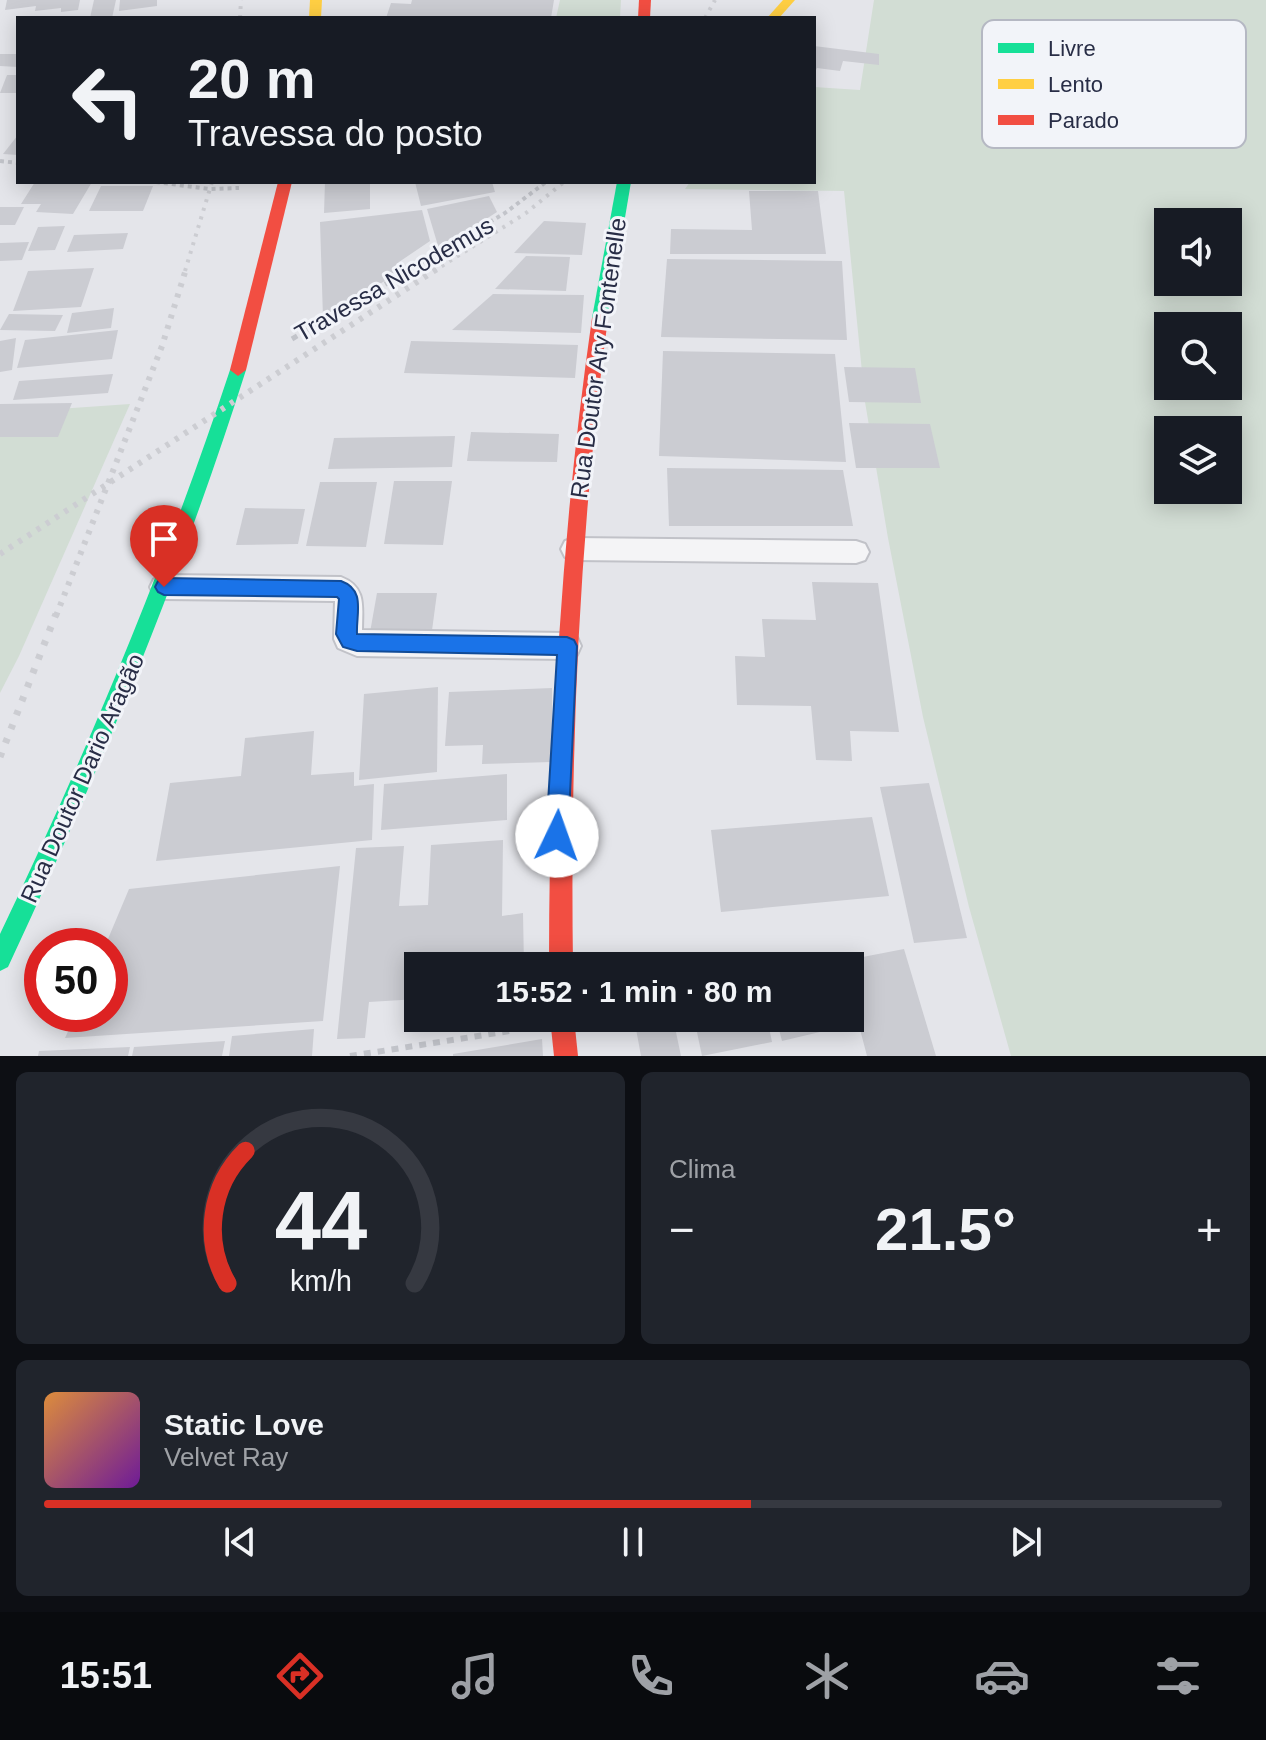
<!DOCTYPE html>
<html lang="pt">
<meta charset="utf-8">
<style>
:root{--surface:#171b24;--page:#20242c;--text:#f1f3f6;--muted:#9ea1a6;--line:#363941;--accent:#d93025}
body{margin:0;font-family:Helvetica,sans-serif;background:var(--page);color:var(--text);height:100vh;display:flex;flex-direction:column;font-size:30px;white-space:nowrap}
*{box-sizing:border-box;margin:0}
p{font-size:26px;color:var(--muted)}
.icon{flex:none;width:44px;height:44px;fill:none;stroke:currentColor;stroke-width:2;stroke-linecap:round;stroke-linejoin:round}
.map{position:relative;height:1056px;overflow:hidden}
.details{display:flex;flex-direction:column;gap:16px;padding:16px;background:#0d0f14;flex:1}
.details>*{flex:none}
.banner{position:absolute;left:16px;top:16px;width:800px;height:168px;border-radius:0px;box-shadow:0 4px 20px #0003;background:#171b24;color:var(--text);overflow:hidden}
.buttons{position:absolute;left:1154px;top:208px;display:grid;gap:16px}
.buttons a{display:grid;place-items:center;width:88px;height:88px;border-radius:0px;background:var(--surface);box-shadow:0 4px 20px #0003;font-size:40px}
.speed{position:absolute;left:24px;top:928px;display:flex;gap:16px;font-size:40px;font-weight:700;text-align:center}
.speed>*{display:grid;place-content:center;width:104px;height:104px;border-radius:50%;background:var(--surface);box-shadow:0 4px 20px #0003;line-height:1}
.speed .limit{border:12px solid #d22;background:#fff;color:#111}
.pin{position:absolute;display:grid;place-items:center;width:68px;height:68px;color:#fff;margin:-82px -34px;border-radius:50% 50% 50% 0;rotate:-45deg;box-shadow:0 0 8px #0007}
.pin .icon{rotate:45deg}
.me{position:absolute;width:88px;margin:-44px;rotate:3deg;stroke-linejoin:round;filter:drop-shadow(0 0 6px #0008)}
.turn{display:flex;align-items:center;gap:28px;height:168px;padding:0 40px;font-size:36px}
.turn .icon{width:104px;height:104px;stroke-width:2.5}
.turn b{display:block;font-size:56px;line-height:68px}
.big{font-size:60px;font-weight:700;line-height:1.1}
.details .widget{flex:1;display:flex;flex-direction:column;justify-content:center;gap:12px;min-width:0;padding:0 28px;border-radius:12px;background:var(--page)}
.details .dial{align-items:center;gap:0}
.dial svg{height:208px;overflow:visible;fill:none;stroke:var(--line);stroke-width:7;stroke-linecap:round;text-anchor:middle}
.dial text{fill:var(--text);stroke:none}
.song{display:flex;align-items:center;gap:24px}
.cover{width:96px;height:96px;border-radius:12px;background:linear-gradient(135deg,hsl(30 70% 55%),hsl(280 70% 35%))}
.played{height:8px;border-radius:4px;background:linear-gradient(90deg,var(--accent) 60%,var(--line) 60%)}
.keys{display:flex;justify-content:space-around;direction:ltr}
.heat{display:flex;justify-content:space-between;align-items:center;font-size:44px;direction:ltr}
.details .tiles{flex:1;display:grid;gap:16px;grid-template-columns:1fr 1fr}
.widget:last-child{grid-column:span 2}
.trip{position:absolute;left:404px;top:952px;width:460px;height:80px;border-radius:0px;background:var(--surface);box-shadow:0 4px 20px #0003;font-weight:700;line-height:80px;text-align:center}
.dock{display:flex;height:128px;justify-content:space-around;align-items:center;background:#090b0e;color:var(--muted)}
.dock .icon{width:56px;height:56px}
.dock .active{color:var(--accent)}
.dock b{font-size:36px;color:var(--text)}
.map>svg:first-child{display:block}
.green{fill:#d2ddd4;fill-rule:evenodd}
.building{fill:#cbccd2}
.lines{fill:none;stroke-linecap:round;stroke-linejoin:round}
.lane-casing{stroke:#c1c2c8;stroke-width:4}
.path-far2{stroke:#c2c4ca;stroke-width:4;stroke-dasharray:4 4;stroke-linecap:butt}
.path-far1{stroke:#c2c4ca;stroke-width:5;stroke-dasharray:6 6;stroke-linecap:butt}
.path{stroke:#c2c4ca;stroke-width:6;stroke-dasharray:7 7;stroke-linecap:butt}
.lane{fill:#f4f4f6;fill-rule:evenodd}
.fast{fill:#16e098;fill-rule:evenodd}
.slow{fill:#ffcf43;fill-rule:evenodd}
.jam{fill:#f24e42;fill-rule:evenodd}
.rail-far2{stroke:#cccdd2;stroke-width:4;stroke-dasharray:3 6;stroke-linecap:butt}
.rail-far1{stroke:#cccdd2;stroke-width:6;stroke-dasharray:4 7;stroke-linecap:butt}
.rail{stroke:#cccdd2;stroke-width:7;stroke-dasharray:5 10;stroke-linecap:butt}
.route{fill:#1a73e8;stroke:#114b97;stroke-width:2}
.labels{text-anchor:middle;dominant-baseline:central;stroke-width:6;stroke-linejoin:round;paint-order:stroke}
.street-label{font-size:24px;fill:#282d46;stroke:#f2f4f9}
.key{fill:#f2f4f9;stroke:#b5b8c3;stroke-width:2}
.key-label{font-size:22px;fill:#282d46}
</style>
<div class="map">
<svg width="1266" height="1056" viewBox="0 0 1266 1056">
<rect width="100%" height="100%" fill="#e4e5ea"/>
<g class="green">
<polygon points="560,0 621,0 620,18 556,18"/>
<path d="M874,0H1266V1056H1011L969,907L923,717L888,538L865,402L844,191L685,189L690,182H814V87L860,90ZM1168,222H1228V282H1168ZM1168,326H1228V386H1168ZM1168,430H1228V490H1168Z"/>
<polygon points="130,404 19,656 0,693 0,413"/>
</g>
<g class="building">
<polygon points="7,0 80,0 78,10 61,12 61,8 35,11 36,6 5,10"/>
<polygon points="94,0 116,0 112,18 90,18"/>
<polygon points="120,0 157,0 157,6 119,11"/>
<polygon points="412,0 554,0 551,18 386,18 391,3 411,4"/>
<polygon points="814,46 879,54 879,65 843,61 840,71 817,68 814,74"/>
<polygon points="0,54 18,54 18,67 0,66"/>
<polygon points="7,75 18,75 18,93 0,93"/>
<polygon points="18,135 18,155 3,154"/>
<polygon points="35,182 92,182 73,214 36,212 41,204 21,204"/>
<polygon points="325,182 370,182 370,209 324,213"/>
<polygon points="415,182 492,182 495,192 421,206"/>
<polygon points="101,186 153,186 143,211 89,211"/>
<polygon points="749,191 818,191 826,254 670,254 671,229 752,230"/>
<polygon points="489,196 497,212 439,249 427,209"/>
<polygon points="0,207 24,207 15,225 0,225"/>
<polygon points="422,210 430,241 399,262 403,270 323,318 320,222"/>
<polygon points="544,221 586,223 582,255 514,253"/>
<polygon points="65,226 55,250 28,251 38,227"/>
<polygon points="128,233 123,249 67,252 74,235"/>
<polygon points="29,242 22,260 0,261 0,243"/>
<polygon points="526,256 570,257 566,291 495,289"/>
<polygon points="667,259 842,261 847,340 661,337"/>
<polygon points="94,268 81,307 13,311 28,271"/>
<polygon points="493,294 584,295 581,333 452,330"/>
<polygon points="114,308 111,328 67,333 72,313"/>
<polygon points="9,314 63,315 55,331 0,330"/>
<polygon points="118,330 112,359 17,368 25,340"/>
<polygon points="16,338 12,370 0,372 0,341"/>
<polygon points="411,341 578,345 575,378 404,373"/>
<polygon points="663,351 835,354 846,462 659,456"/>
<polygon points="844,367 915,368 921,403 849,402"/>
<polygon points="113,374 108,393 13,400 19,381"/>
<polygon points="72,403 58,437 0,437 0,404"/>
<polygon points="849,423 930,424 940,468 856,468"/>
<polygon points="471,432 559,434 557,462 467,461"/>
<polygon points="455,436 452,467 328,469 334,438"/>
<polygon points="667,468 843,470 853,526 669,526"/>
<polygon points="394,481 452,481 443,545 384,544"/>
<polygon points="320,482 377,482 366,547 306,546"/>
<polygon points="245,508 305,509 298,544 236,545"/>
<polygon points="812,582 878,583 899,732 850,731 852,761 816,760 811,706 737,705 735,656 765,657 762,619 816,620"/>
<polygon points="377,593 437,593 431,638 369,638"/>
<polygon points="438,687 437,772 359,780 364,694"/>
<polygon points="552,688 552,762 482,764 483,745 445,746 449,692"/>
<polygon points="314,731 311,775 354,772 354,786 374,784 372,840 156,861 170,783 241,776 245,738"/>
<polygon points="507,774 507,820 381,830 384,784"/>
<polygon points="929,783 967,938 914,943 880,787"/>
<polygon points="872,817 889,896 721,912 711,830"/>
<polygon points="503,840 502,916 523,913 524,966 418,966 418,999 369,1002 365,1038 337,1039 356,848 404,846 399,906 428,905 431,845"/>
<polygon points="340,866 323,1021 65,1038 76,1014 110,1014 110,946 105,946 129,889"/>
<polygon points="904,949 936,1056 867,1056 850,991 850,966 843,966 842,961"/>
<polygon points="634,1018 673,1018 681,1056 641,1056"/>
<polygon points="694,1018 767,1018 772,1042 702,1056"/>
<polygon points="776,1018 839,1018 841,1027 782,1041"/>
<polygon points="314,1029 312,1056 229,1056 232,1036"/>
<polygon points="542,1039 543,1056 453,1056 453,1054"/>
<polygon points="225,1041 222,1056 132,1056 134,1047"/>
<polygon points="130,1047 128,1056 38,1056 39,1051"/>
</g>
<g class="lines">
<defs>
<g id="lane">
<polygon points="574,538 856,541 865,544 869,552 865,560 856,563 574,560 565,557 561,549 565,541"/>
<path d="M164,575L341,577C367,587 362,607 362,630L567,633L577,637L581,646L577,655L567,659L357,656L338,648L334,639L335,601L164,599L154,595L150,587L154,579Z"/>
</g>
</defs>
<use href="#lane" class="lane-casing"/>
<g class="path-far2">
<polyline points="0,161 18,163"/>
<polyline points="156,182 209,189 239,188"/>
<polyline points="407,271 505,213 546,182"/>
</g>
<polyline class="path-far1" points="292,339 411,269"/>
<polyline class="path" points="350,1056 510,1031"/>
<use href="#lane" class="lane"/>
<g class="fast">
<polygon points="617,182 631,182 608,318 600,324 592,318"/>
<path d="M238,364L246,370C181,575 99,772 8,967L0,971V934C88,750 166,563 230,370Z"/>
</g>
<g class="slow">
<polygon points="310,0 322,0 321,18 309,18"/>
<polygon points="783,0 795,0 779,18 767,18"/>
</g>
<g class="jam">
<polygon points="639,0 651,0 650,18 638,18"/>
<polygon points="278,182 292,182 246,370 238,376 230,370"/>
<path d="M600,312L608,318C579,534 570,749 573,966H549C549,748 561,533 592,318Z"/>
<polygon points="550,1018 574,1018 578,1056 554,1056"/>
</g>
<g class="rail-far2">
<polyline points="240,18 241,0"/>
<polyline points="705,18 715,0"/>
<polyline points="185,271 212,182"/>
<polyline points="434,271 526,213 564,182"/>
</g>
<g class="rail-far1">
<polyline points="0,554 437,269"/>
<polyline points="56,616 162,346 186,269"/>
</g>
<polyline class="rail" points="0,757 56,614"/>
</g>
<path class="route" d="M164,578L341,581C366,590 356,613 357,634L567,637L574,640L577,646L568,836L565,843L557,847L550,843L546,836L557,655L357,651L343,647L336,634L339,599L337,597L164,595L158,592L155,587L158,581Z"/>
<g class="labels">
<g class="street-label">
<text transform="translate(394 279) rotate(-30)">Travessa Nicodemus</text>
<text transform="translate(598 358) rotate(-82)">Rua Doutor Ary Fontenelle</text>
<text transform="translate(82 778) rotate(-66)">Rua Doutor Dario Aragão</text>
</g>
</g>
<rect x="982" y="20" width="264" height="128" rx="12" class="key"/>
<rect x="998" y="43" width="36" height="10" fill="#16e098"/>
<rect x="998" y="79" width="36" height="10" fill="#ffcf43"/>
<rect x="998" y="115" width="36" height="10" fill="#f24e42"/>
<g class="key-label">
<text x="1048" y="56">Livre</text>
<text x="1048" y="92">Lento</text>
<text x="1048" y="128">Parado</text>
</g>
</svg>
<div class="buttons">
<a><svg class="icon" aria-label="sound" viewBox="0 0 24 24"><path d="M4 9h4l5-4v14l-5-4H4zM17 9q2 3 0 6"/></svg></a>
<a><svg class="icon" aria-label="search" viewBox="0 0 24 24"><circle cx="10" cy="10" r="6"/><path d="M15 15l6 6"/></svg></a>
<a><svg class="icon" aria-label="layers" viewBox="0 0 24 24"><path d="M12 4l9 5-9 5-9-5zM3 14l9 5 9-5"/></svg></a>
</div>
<div class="speed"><div class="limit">50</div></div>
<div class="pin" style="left:164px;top:587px;background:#d93025"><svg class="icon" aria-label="arrive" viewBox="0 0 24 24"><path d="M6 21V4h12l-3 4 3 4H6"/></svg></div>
<svg class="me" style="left:557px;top:836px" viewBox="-20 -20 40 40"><circle r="19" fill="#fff"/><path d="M0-13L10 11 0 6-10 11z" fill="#1a73e8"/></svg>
<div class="trip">15:52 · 1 min · 80 m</div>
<div class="banner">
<div class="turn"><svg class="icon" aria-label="left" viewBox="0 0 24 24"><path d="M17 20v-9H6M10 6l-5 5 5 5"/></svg><div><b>20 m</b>Travessa do posto</div></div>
</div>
</div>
<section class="details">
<div class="tiles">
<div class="widget dial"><svg viewBox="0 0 100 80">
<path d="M14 69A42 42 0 1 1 86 69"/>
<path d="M14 69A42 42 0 0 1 21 18" stroke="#d93025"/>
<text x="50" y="56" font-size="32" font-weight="700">44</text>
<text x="50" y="72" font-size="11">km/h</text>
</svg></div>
<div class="widget"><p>Clima</p>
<div class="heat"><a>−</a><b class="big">21.5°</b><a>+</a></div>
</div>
<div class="widget">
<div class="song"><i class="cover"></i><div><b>Static Love</b><p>Velvet Ray</p></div></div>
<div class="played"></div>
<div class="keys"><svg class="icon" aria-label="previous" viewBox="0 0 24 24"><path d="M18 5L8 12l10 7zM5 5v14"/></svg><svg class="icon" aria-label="pause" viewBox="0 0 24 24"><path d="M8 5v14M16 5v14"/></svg><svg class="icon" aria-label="next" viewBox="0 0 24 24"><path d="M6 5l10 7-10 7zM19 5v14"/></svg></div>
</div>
</div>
</section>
<nav class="dock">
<b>15:51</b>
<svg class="icon active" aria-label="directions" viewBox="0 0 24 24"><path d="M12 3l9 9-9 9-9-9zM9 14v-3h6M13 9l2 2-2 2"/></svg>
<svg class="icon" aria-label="music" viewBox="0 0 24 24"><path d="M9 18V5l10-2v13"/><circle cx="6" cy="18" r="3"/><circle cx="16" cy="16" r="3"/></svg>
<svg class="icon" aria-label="phone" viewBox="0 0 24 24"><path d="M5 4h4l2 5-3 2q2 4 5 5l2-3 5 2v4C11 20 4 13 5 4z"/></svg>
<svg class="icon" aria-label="climate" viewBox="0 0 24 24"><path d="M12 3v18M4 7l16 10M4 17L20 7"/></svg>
<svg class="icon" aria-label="car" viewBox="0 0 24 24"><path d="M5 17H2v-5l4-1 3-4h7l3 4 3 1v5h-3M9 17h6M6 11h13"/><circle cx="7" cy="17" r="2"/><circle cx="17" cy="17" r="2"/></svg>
<svg class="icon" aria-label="filters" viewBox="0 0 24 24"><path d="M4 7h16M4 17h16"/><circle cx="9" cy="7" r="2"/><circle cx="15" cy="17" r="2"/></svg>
</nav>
